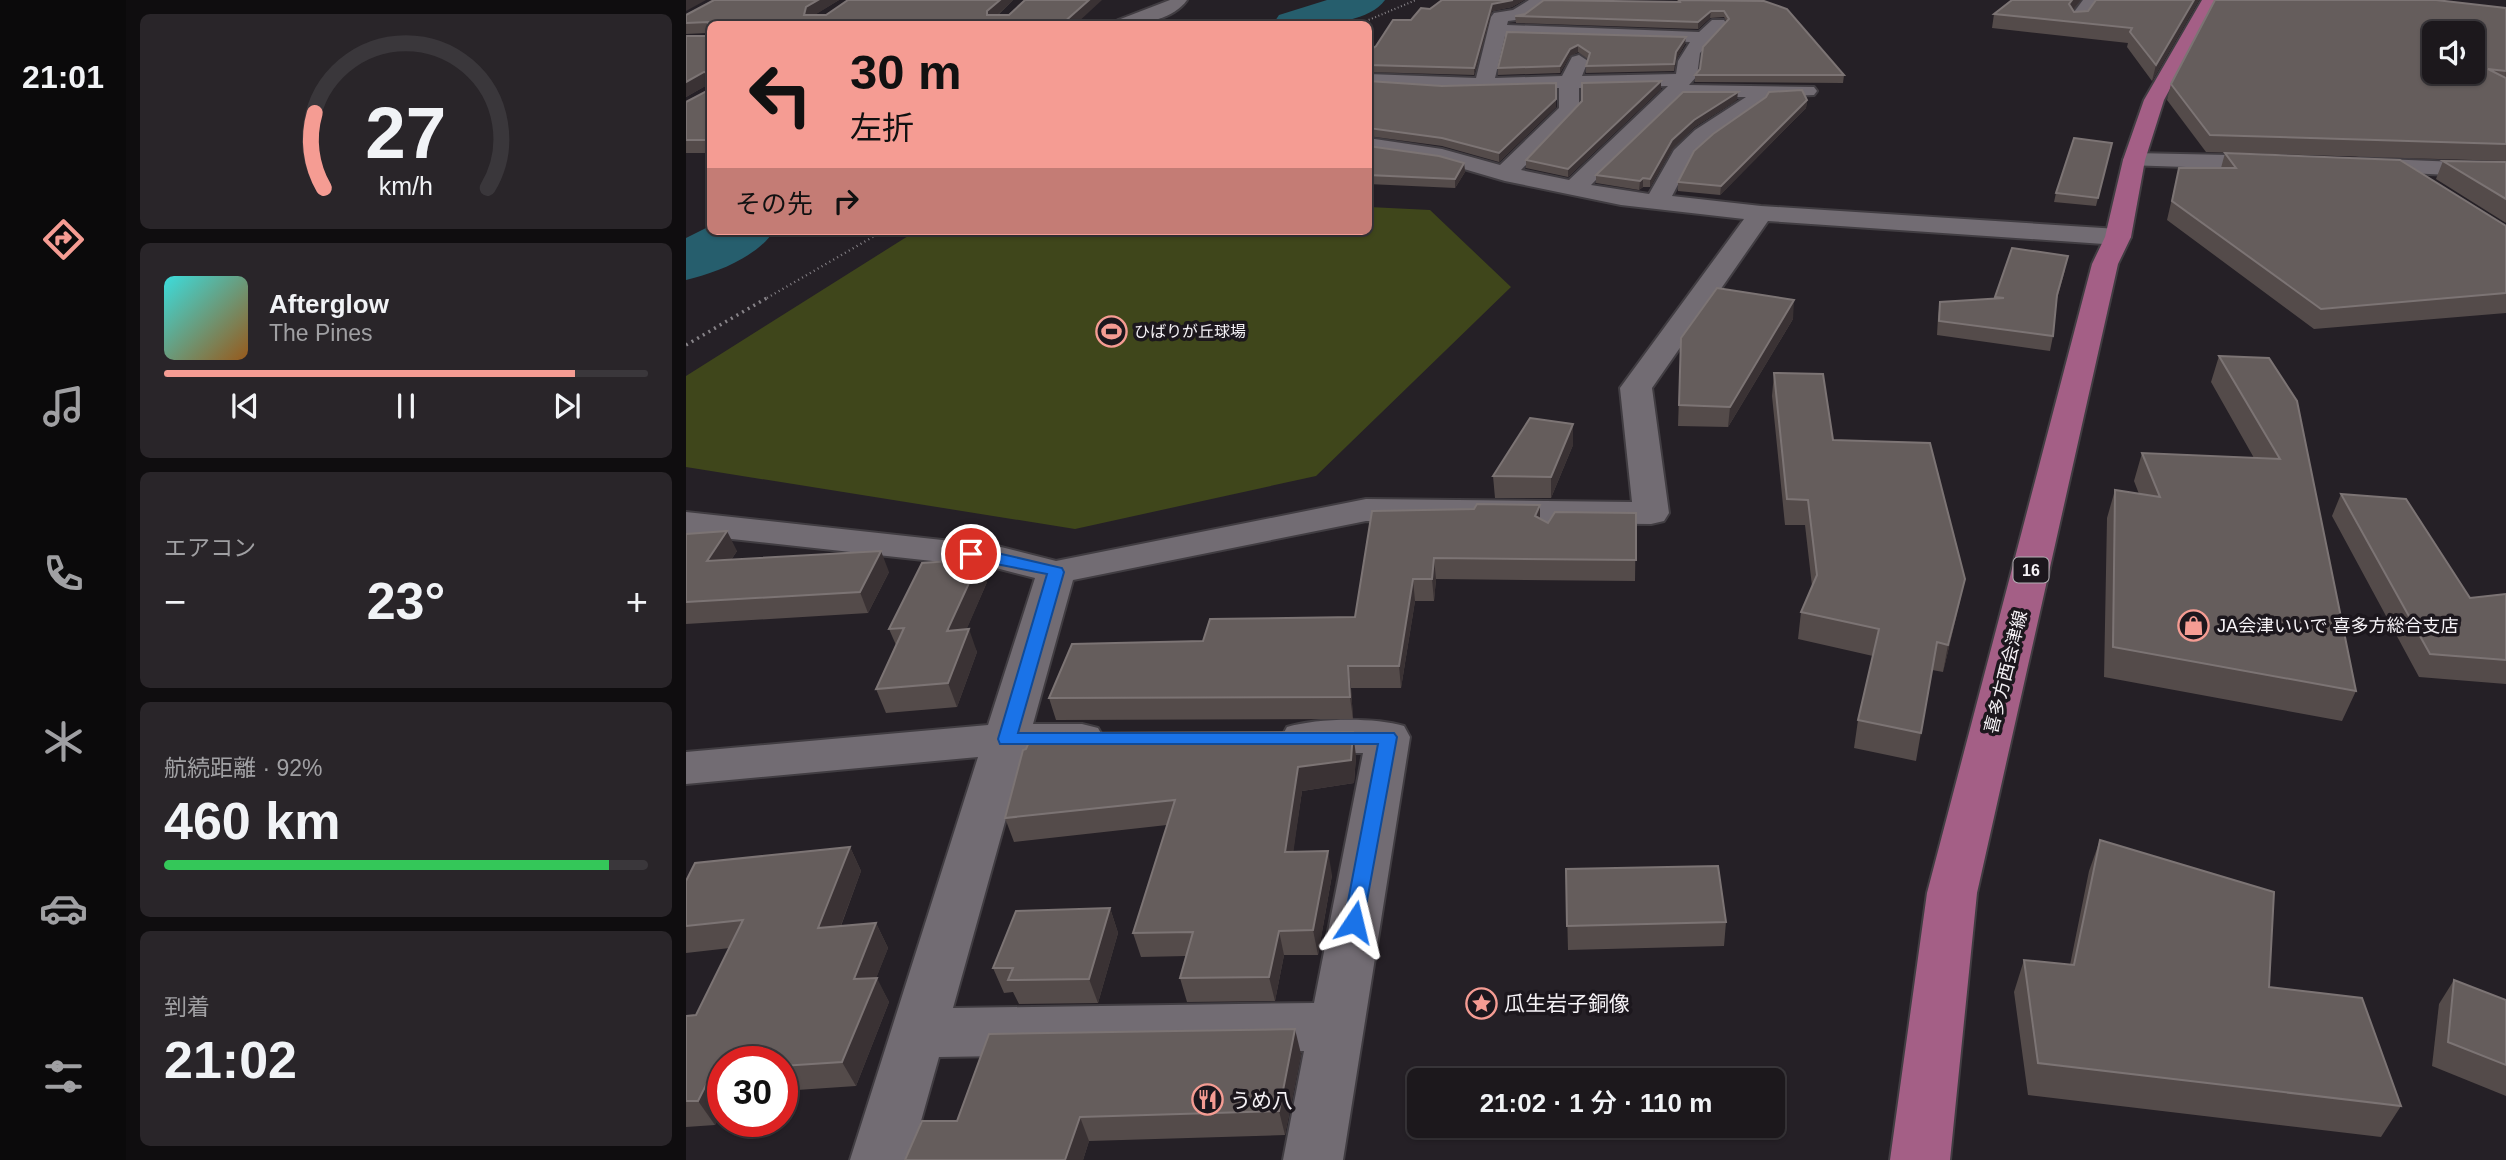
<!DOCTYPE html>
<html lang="ja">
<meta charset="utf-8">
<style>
:root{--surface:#1c181c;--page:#292529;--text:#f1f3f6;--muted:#a0a0a3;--line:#3a373b;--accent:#f59c93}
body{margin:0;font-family:Helvetica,"Noto Sans JP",sans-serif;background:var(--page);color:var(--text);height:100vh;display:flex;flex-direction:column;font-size:26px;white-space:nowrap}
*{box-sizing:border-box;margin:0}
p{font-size:23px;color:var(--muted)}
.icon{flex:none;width:38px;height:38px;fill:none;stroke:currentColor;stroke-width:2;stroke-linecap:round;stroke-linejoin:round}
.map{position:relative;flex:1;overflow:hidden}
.details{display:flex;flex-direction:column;gap:14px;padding:14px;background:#0f0d0f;width:560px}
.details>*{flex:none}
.guide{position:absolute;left:21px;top:21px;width:665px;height:214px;border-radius:10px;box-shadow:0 2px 5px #0004,0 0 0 2px var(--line);background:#f59c93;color:#111;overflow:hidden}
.fabs{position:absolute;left:1736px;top:21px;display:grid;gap:14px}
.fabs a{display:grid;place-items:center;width:63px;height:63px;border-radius:10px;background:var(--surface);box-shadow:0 2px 5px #0004,0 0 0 2px var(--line);font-size:35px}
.speed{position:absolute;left:21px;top:1046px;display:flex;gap:14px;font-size:35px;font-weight:700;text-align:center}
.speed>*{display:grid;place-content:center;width:91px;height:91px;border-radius:50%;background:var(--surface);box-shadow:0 2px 5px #0004,0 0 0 2px var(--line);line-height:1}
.speed .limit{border:10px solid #d22;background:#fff;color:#111}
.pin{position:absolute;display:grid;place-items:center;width:60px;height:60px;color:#fff;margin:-30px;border:4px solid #fff;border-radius:50%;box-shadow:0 2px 7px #0007}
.me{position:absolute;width:77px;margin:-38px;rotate:10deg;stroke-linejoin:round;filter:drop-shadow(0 0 5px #0008)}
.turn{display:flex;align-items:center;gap:24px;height:147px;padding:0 28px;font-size:32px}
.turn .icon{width:91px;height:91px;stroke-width:2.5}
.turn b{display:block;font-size:49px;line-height:60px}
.then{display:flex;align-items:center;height:66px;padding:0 28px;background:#0003;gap:14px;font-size:26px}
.big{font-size:52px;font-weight:600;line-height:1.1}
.details .widget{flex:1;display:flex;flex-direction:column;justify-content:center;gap:10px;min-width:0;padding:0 24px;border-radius:10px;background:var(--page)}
.details .dial{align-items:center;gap:0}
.dial svg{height:182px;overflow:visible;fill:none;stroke:var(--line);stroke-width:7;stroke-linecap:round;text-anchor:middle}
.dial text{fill:var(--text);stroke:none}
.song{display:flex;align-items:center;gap:21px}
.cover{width:84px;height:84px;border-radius:10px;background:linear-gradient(135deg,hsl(180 70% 55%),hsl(30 70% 35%))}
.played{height:7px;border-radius:4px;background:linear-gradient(90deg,var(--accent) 85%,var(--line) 85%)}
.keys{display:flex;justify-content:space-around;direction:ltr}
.heat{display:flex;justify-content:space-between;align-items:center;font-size:38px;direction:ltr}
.charge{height:10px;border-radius:5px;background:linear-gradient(90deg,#34c759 92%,var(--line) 0)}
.trip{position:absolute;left:721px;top:1068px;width:378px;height:70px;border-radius:10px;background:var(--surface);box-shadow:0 2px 5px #0004,0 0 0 2px var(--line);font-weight:600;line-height:70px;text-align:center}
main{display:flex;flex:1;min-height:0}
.dock{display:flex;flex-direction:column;width:126px;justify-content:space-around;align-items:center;background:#0b0a0b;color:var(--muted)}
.dock .icon{width:49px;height:49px}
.dock .active{color:var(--accent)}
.dock b{font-size:32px;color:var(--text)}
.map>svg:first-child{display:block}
.green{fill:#3f461b}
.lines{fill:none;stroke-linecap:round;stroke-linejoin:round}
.river{fill:#265e6d;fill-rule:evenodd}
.minor-casing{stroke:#413d42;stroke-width:4}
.major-casing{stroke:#413d42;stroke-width:4}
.path-far2{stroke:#878388;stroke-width:2;stroke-dasharray:1 2.5;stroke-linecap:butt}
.path-far1{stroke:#878388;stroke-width:2.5;stroke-dasharray:1 3.5;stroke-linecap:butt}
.path{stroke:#878388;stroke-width:3.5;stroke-dasharray:2 4.5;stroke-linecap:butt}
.minor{fill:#726c73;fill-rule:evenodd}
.major{fill:#a45f86;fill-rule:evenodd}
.wall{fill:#544b4a}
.shaded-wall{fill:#3a3234}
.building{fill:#655d5c;stroke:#7c7474;stroke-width:2;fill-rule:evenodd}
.route{fill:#1a73e8;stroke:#114b97;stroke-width:2}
.labels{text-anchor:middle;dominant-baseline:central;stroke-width:7;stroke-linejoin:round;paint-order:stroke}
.far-poi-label{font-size:16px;fill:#f5f2f6;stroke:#1c171d;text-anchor:start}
.shield{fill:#1c171d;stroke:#b4b0b5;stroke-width:2}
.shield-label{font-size:16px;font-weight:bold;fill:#f5f2f6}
.poi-label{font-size:18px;fill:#f5f2f6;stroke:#1c171d;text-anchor:start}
.street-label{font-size:18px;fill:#f5f2f6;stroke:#1c171d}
.near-poi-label{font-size:21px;fill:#f5f2f6;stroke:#1c171d;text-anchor:start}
</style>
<main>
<nav class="dock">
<b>21:01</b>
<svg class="icon active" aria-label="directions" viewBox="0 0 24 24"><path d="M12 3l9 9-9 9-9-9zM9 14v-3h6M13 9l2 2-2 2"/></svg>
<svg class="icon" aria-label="music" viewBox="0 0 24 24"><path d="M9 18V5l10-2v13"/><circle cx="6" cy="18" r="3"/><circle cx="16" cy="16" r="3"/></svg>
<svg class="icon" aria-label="phone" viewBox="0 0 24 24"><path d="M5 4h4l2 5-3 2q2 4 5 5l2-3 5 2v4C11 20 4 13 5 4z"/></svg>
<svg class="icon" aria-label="climate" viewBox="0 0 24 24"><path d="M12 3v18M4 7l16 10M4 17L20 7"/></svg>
<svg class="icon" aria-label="car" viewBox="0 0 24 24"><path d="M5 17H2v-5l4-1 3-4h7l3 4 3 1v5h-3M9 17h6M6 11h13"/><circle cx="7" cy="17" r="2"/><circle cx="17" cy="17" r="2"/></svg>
<svg class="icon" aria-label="filters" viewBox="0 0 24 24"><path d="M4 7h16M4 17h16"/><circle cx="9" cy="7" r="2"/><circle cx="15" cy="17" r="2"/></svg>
</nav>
<section class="details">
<div class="widget dial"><svg viewBox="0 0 100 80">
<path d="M14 69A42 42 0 1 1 86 69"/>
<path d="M14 69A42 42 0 0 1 10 36" stroke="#f59c93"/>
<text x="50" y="56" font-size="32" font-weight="700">27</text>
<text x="50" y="72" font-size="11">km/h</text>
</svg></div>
<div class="widget">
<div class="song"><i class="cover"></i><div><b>Afterglow</b><p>The Pines</p></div></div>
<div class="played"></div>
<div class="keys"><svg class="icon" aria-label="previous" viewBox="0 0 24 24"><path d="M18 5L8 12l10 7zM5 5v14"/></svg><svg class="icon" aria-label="pause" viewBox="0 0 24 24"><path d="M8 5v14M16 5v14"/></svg><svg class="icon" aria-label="next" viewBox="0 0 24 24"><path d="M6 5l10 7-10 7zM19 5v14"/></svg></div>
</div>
<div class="widget"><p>エアコン</p>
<div class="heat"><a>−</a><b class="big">23°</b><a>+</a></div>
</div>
<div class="widget"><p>航続距離 · 92%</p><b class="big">460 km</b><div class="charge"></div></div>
<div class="widget"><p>到着</p><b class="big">21:02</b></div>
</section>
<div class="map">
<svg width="1820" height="1160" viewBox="0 0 1820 1160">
<rect width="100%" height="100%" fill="#252026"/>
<polygon class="green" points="683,207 744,210 825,287 630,476 389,529 0,467 0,376 230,231 682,231"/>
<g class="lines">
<g class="river">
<path d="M641,0H699C681,26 616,27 587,24L593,15Z"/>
<path d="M24,226V231H88C71,257 30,273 0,280V238Z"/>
</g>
<defs>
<g id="minor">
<path d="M484,0H501C487,20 452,26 429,24L432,20Z"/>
<path d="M843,0H862L838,19L822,21L821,25L1013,32L1026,20H1038L1041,24L1038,28L1014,53L1011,76L1003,85L1128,87L1131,91L1128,95L1081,97L1078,103L1025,140L1006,158L986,196L1075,206L1432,229L1441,232L1445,237L1441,242L1432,245L1082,221L966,388L983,513L978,521L965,524L680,521L387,580L347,724H396L412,728L418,739L412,750L396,754H338L267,1008L628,1003L677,753H617L601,749L595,738L601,727C631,718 688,717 718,726L724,737L657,1160H597L618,1051L253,1057L224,1160H164L292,757L0,784V752L302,725L349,578L310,568L0,534V512L311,546L370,561L680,499L946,502L934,388L1058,219L935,205L819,181L754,162L682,152V138L756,149L814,165L873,108V88L757,91L682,86V74L790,78L805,17L808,13L827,10ZM819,36L1004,42L992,61L990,74L896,76L902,61L893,55L886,57L876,76L809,78ZM982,86L883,180L835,170L890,113L893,109V88ZM996,97H1060L1009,130L988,150L963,194L905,185L944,145Z"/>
<polygon points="1397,0 1414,0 1397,24 1385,24 1382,20"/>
<polygon points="1448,153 1590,156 1598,158 1601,163 1598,168 1590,170 1440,165 1437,160 1440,155"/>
<polygon points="1674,158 1820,164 1820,178 1666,170 1663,165 1666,160"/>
</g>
<polygon id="major" points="1516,0 1532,0 1478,100 1459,160 1445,237 1432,264 1291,893 1264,1160 1204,1160 1241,893 1406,264 1419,237 1437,160 1458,100"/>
</defs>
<use href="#minor" class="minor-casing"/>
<use href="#major" class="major-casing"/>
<polyline class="path-far2" points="673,24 730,0"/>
<polyline class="path-far1" points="81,298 197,231"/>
<polyline class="path" points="0,345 84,296"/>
<use href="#minor" class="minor"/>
<use href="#major" class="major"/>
</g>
<g class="wall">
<polygon points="28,0 153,0 128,15 140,15 162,0 327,0 312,15 390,24 24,24 24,153 0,153 0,102 21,91 21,85 0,97 0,36 22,36 22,33 0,34 0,15"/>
<polygon points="756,0 838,0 826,7 806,11 788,75 682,72 682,52 725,20"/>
<polygon points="991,0 1043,0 1158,75 1157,83 1009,82 1009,75 1014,69 1041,22 1038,17 1024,18 1012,29 830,23 829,16 992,2"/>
<polygon points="1395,0 1387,10 1388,12 1513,0 1466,81 1441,47 1442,43 1306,28 1308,14"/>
<polygon points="1751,1 1820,8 1820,161 1520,152 1481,100 1485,84"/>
<polygon points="821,32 999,44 990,60 988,71 900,73 900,66 902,59 892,52 884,56 874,73 812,75 812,68"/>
<polygon points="682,81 756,86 870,83 870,107 813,162 756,146 682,136"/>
<polygon points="975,81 975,89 882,177 840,168 840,160"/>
<polygon points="1051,100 1007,128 986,149 964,187 957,187 953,190 910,183 910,175"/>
<polygon points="1121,100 1120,108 1034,195 992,191 992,182"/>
<polygon points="1426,143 1410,206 1368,202 1370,193"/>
<polygon points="682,146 778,163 779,172 769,188 682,184"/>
<polygon points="1539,153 1820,226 1820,313 1628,329 1481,220 1493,168 1535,168"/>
<polygon points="1757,161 1820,162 1820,223 1750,179"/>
<polygon points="1326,248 1379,270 1371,299 1367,336 1364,351 1251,335 1252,317 1254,302 1308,299"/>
<polygon points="1107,319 1042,427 992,426 995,338"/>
<polygon points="1533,356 1583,358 1670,691 1656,721 1418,677 1421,518 1429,490 1453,494 1448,481 1456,453 1568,458 1525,382"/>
<polygon points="1088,373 1147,440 1279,579 1257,672 1246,670 1230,761 1168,748 1172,720 1187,656 1112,639 1115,612 1126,586 1119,525 1099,525 1086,396"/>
<polygon points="887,445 865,498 809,498 807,476"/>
<polygon points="1655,494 1784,598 1820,594 1820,684 1733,677 1646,516"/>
<polygon points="788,509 854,519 862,523 950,513 949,581 750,579 748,601 729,601 715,688 665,688 667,719 370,720 363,698 517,641 669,617"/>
<polygon points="0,534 51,551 45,560 203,572 182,613 0,624"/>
<polygon points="301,582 280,630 291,652 271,707 200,713 190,689 210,645 203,629"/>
<polygon points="670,756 668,783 616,791 607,851 646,875 632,955 598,955 589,1001 501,1002 494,978 500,956 455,957 447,933 481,825 328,842 319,818"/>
<polygon points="1414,840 1583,987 1715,1106 1695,1137 1342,1095 1328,992 1338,960 1384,965 1403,871"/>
<polygon points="164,847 175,871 155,926 190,923 202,948 190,978 203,1002 170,1086 96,1091 96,1062 37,1062 37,1108 29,1125 0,1127 0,1016 10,1015 44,948 0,953 0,881"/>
<polygon points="880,869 1040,922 1038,946 882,950"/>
<polygon points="424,908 432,933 412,1003 333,1004 327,992 318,993 307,968"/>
<polygon points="1768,980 1820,1000 1820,1096 1746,1066 1753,1004"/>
<polygon points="615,1054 599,1135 403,1141 397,1160 219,1160 271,1121"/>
</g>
<g class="shaded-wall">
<polygon points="0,0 20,0 0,11"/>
<polygon points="132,0 153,0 124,18 118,15 120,7"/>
<polygon points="314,0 327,0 304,22 301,15 301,11"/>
<polygon points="403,0 416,0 390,24 376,24"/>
<polygon points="827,0 838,0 826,7 806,11 788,75 788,68 806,4"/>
<polygon points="1386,0 1395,0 1380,18 1383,4"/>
<polygon points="1508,0 1513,0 1466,81 1470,65"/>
<polygon points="1025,11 1024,18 1012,29 1012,22"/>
<polygon points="1000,37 999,44 990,60 988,71 990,52"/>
<polygon points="892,45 892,52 884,56 874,73 874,66 884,49"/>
<polygon points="18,72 23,84 0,97 0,82"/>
<polygon points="975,81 975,89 882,177 882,169"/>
<polygon points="1052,92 1051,100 1007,128 986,149 964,187 964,179 986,140 1008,120"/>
<polygon points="870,99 870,107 813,162 813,153"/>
<polygon points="1121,100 1120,108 1034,195 1035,186"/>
<polygon points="778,163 779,172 769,188 769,179"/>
<polygon points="957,178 957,187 953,190 954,181"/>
<polygon points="1108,300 1107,319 1042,427 1044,407"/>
<polygon points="887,424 887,445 865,498 865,477"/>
<polygon points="854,505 854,525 849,516"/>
<polygon points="41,531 51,551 31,581 21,561"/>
<polygon points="195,551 203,572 182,613 174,592"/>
<polygon points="748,558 750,579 748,601 746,579"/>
<polygon points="294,559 301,582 270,654 261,631"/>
<polygon points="727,579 729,601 715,688 713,666"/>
<polygon points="1279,579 1273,606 1257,672 1262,645"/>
<polygon points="283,629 291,652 271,707 262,683"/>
<polygon points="662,666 665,688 667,719 664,697"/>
<polygon points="667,732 670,756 668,783 616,791 604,876 599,852 612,767"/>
<polygon points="164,847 175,871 145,952 132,928"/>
<polygon points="642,851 646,875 632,955 627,930"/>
<polygon points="424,908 432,933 412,1003 403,979"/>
<polygon points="190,923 202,948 186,989 191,978 203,1002 170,1086 156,1062 168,979"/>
<polygon points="593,931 598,955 589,1001 583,977"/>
<polygon points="609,1029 615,1054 599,1135 593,1111"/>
<polygon points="27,1071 37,1085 37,1108 29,1125 12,1101"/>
<polygon points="394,1117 403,1141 397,1160 379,1160"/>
</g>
<g class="building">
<polygon points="28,0 132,0 120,7 118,15 140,15 162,0 314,0 301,11 301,15 323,15 339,0 403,0 376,24 24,24 24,140 0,140 0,102 21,91 21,72 18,72 0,82 0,36 22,36 22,22 0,23 0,15"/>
<polygon points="756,0 827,0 806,4 788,68 682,65 682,52 690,46 707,20 725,20 735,8 744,9"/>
<polygon points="858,0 994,2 993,0 1078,1 1101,9 1158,75 1009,75 1014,69 1017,47 1043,19 1038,11 1025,11 1012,22 829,16 839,14"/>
<polygon points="1326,0 1386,0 1383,4 1388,12 1402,11 1410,0 1508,0 1470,65 1444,32 1446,28 1308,14"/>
<path d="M1529,0H1750L1820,8V71L1802,69L1820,78V144L1524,135L1485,84ZM1748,33H1787V72H1748Z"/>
<polygon points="821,32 1000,37 990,52 988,64 900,66 904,53 892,45 884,49 874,66 812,68"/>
<polygon points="682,81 756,86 870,83 870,99 813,153 756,138 682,128"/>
<polygon points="975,81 882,169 840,160 896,101 896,83"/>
<polygon points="1116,90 1121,100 1035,186 992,182 1008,151 1027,134 1080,97 1083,92"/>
<polygon points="997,92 1052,92 1008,120 986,140 964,179 957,178 954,181 910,175"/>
<polygon points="1388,138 1426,143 1412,198 1370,193"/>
<polygon points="682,146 753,156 778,163 769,179 682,175"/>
<polygon points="1539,153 1714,160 1820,226 1820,293 1635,309 1486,201 1493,168 1550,168"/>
<polygon points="1757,161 1820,162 1820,199"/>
<polygon points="1326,248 1382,256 1371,295 1367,336 1253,321 1254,302 1318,298 1309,297"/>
<polygon points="1031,288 1108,300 1044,407 993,405 995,338"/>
<polygon points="1533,356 1583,358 1611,401 1670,691 1427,647 1429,490 1474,497 1456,453 1594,459"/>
<polygon points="1088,373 1137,374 1147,440 1244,443 1279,579 1262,645 1251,642 1235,733 1172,720 1193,629 1115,612 1131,575 1122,500 1101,499"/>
<polygon points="844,418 887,424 865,477 807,476"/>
<polygon points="1655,494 1720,499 1784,598 1820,594 1820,660 1744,654"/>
<polygon points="791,504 854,505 849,516 862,523 869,512 950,513 950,560 748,558 746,579 727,579 713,666 662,666 664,697 363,698 386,644 517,641 524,619 669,617 686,511 788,509"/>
<polygon points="41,531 21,561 195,551 174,592 0,602 0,534"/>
<polygon points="294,559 261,631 283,629 262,683 190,689 218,628 203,629 236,563"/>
<polygon points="667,732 665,760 612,767 599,852 642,851 627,930 593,931 583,977 494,978 507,932 447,933 489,800 319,818 337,750 340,749 347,733"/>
<polygon points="1414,840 1588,892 1583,987 1676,998 1715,1106 1352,1063 1338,960 1388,965"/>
<polygon points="164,847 132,928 190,923 168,979 191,978 156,1062 96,1066 96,1062 37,1062 37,1070 27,1071 12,1101 0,1101 0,1016 10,1015 57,920 0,926 0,881 9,863"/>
<polygon points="1032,866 1040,922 881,926 880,869"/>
<polygon points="424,908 403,979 322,980 327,968 307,968 330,911"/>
<polygon points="1768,980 1820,1000 1820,1065 1762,1042"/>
<polygon points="609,1029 593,1111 394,1117 379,1160 219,1160 236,1121 271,1121 303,1034"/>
</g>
<polygon class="route" points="285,550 311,553 376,568 378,572 332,733 708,733 711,737 676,928 668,930 661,928 658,922 692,744 314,744 312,739 361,574 279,558 277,554 279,551"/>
<defs>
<symbol id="stadium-ring" viewBox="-11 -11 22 22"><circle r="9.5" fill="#1c171d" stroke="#f59c93" stroke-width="1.5"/><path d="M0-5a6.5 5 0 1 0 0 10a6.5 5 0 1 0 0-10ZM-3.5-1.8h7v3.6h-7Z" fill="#f59c93"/></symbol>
<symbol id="shop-ring" viewBox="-11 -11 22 22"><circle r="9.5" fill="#1c171d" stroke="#f59c93" stroke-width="1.5"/><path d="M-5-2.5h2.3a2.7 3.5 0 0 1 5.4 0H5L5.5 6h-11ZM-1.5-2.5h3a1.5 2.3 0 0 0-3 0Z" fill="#f59c93"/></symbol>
<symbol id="sight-ring" viewBox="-11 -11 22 22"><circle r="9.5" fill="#1c171d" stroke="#f59c93" stroke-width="1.5"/><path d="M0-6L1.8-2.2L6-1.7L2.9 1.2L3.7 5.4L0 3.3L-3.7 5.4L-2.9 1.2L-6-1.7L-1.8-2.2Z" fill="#f59c93"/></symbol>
<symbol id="restaurant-ring" viewBox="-11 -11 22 22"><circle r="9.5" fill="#1c171d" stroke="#f59c93" stroke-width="1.5"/><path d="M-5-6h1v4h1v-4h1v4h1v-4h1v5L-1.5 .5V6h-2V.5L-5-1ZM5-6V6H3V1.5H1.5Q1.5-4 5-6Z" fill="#f59c93"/></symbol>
</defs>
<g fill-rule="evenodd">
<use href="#stadium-ring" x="408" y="314" width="35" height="35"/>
<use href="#shop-ring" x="1490" y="608" width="35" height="35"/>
<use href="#sight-ring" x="778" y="986" width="35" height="35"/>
<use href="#restaurant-ring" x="504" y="1082" width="35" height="35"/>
</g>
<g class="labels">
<g class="far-poi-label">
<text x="448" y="331">ひばりが丘球場</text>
</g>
<rect class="shield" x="1327.5" y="557.5" width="35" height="25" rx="5"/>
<g class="shield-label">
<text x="1345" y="570">16</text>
</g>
<g class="poi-label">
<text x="1531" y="626">JA会津いいで 喜多方総合支店</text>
</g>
<g class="street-label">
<text transform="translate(1320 672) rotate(-76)">喜多方西会津線</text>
</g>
<g class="near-poi-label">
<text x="818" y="1003">瓜生岩子銅像</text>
<text x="544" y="1100">うめ八</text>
</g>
</g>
</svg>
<div class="fabs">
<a><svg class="icon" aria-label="sound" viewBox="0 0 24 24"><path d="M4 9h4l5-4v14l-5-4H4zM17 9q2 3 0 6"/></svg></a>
</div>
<div class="speed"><div class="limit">30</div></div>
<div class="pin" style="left:285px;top:554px;background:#d93025"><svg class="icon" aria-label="arrive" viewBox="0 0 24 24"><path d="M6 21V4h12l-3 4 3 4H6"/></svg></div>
<svg class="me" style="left:668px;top:922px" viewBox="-20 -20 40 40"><path d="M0-17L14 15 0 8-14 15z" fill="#1a73e8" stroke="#fff" stroke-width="4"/></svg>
<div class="trip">21:02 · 1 分 · 110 m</div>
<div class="guide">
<div class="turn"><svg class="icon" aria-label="left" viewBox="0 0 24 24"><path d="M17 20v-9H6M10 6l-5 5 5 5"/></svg><div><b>30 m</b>左折</div></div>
<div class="then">その先<svg class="icon" aria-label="right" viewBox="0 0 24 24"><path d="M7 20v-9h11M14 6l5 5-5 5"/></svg></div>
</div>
</div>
</main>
